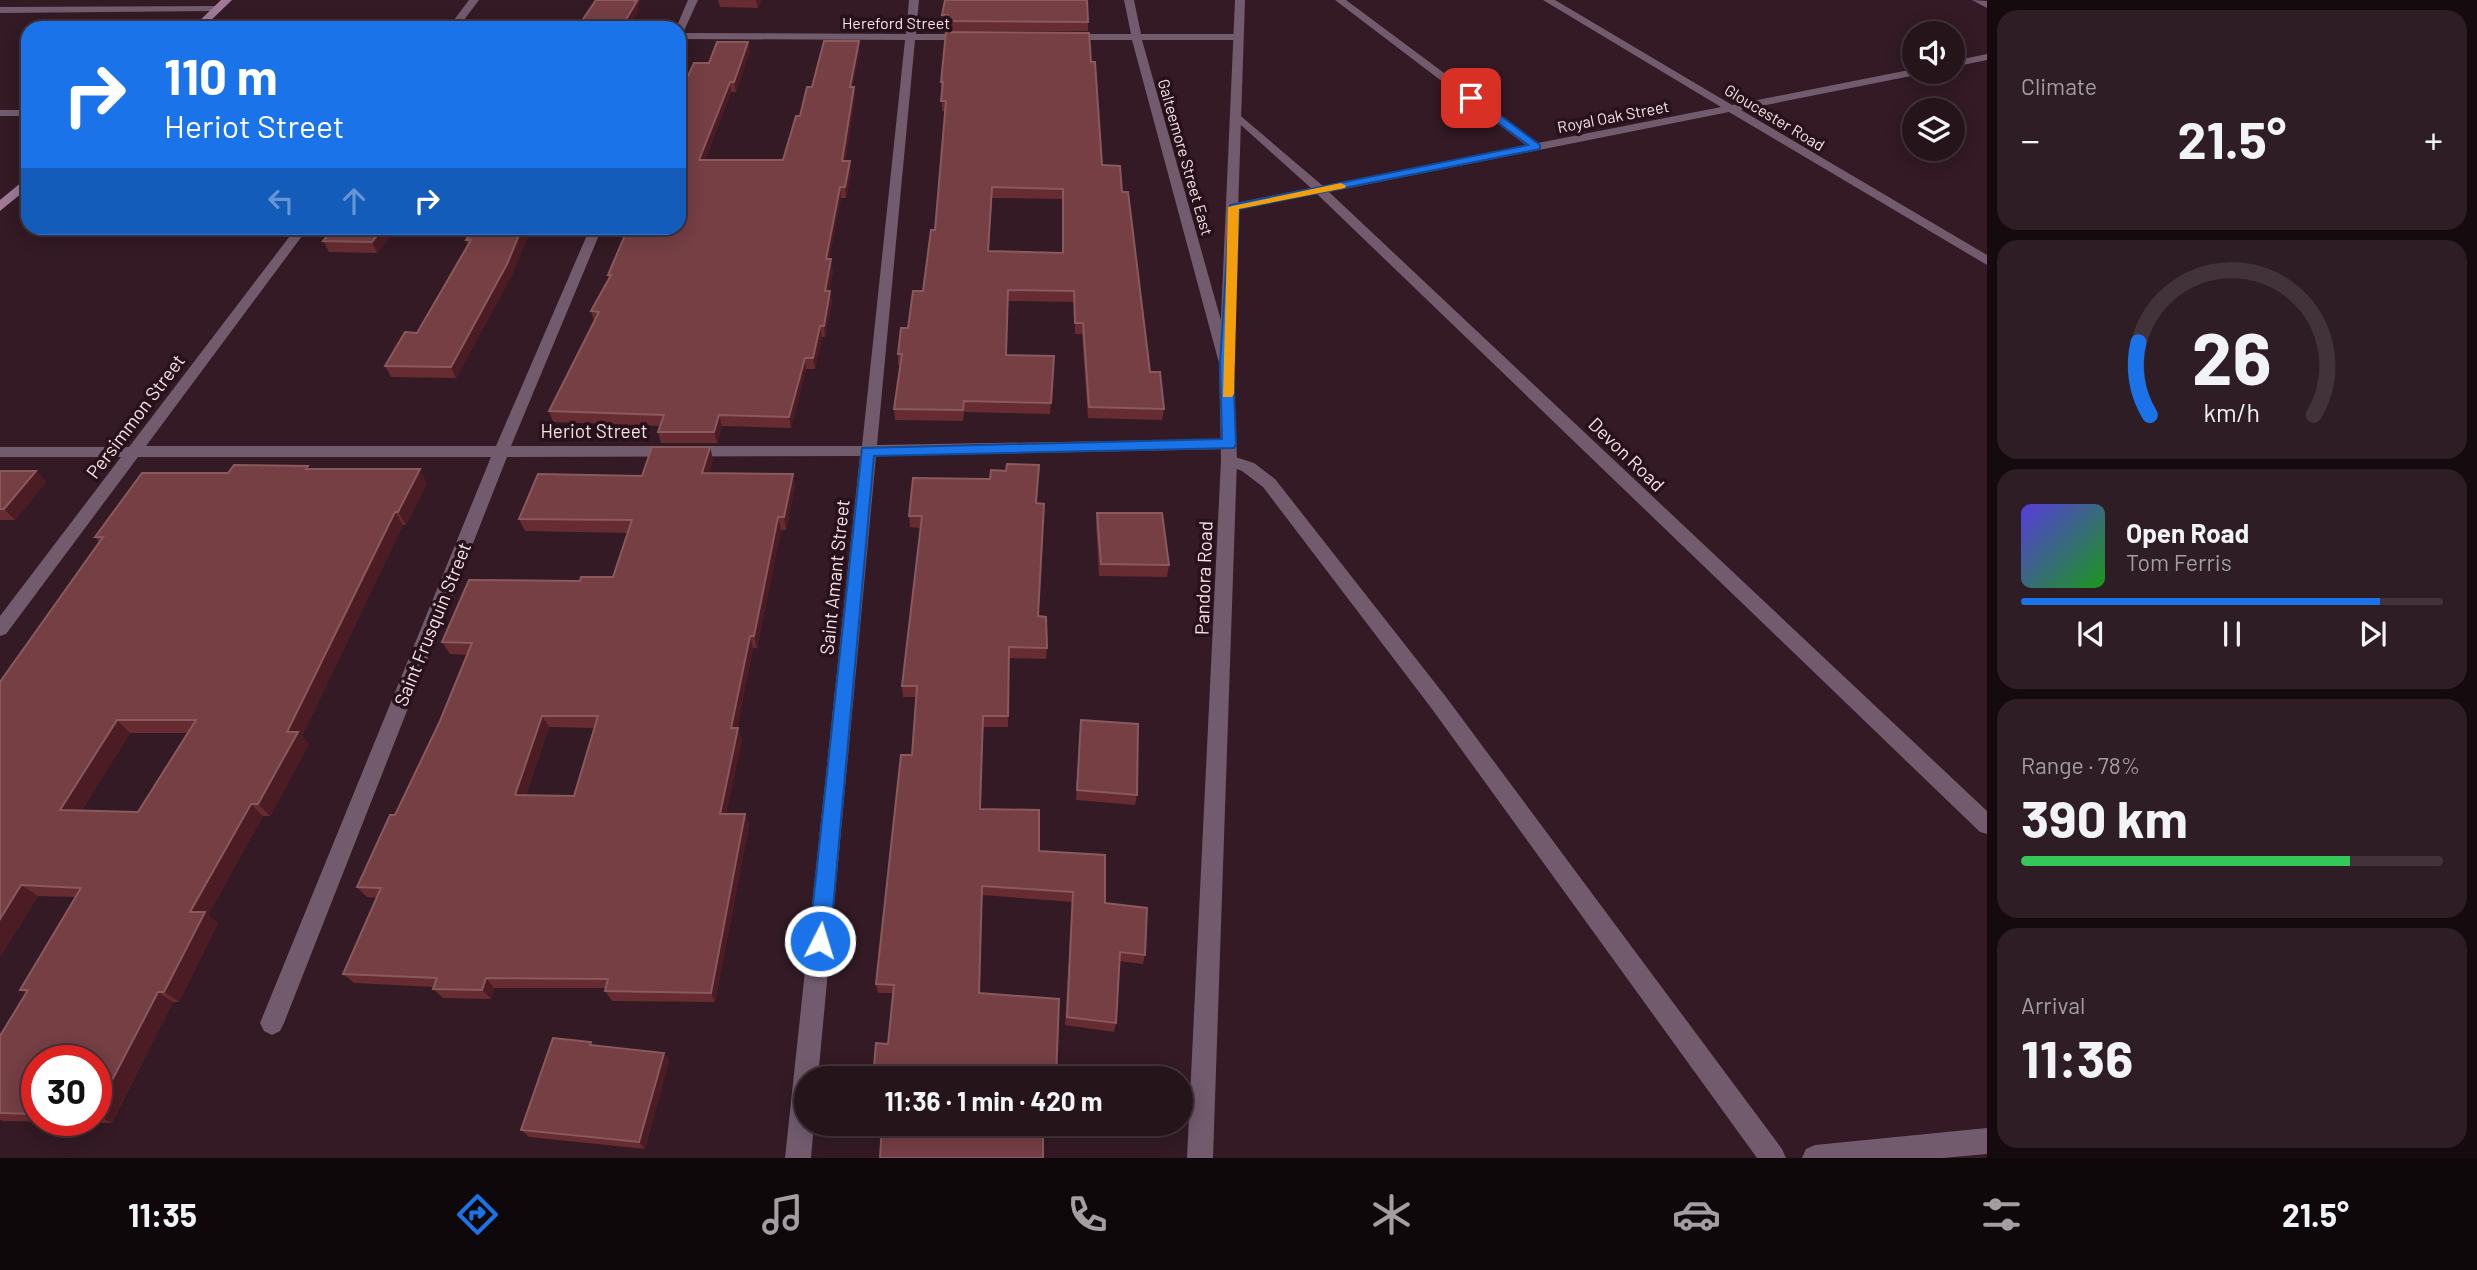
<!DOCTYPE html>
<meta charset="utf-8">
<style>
:root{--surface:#26141b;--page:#2e1d24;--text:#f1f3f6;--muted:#a49ea3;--line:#42333a;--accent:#1a73e8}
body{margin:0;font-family:Barlow,sans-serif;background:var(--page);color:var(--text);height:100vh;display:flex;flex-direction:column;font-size:26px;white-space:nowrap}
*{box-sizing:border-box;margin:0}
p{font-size:23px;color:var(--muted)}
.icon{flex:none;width:38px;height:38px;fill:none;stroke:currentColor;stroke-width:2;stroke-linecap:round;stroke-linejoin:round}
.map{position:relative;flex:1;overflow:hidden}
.side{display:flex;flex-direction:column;gap:10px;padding:10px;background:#150b0f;width:490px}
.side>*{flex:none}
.banner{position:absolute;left:21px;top:21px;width:665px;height:214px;border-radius:21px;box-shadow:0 4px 18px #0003,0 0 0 2px var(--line);background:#1a73e8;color:#fff;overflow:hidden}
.controls{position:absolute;left:1902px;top:21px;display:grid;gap:14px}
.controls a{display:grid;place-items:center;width:63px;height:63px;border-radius:50%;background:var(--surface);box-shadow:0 4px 18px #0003,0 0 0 2px var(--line);font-size:35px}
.speed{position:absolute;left:21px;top:1045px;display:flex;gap:14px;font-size:35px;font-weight:700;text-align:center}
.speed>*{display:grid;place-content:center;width:91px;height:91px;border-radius:50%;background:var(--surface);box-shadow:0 4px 18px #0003,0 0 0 2px var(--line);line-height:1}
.speed .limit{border:10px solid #d22;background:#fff;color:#111}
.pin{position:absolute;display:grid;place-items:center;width:60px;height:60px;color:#fff;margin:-30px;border-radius:14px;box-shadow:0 4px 10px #0006}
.me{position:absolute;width:77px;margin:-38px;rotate:5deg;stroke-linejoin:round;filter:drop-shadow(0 0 5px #0008)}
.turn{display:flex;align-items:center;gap:24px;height:147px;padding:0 28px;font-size:32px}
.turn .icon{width:91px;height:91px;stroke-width:2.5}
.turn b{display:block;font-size:49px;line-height:60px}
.lanes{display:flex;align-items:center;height:66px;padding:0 28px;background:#0003;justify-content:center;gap:35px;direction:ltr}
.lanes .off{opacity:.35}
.big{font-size:52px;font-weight:700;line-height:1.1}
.side .tile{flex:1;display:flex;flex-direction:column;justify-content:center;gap:10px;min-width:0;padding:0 24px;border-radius:21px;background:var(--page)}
.side .dial{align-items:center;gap:0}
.dial svg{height:182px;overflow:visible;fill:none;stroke:var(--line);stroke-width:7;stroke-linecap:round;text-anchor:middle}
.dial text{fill:var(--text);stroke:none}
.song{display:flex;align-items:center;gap:21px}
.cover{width:84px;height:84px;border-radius:10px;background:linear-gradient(135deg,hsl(250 70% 55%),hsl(120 70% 35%))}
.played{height:7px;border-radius:4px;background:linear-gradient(90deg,var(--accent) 85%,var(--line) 85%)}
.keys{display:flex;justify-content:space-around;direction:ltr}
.heat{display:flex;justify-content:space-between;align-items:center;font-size:38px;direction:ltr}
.charge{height:10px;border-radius:5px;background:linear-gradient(90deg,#34c759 78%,var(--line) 0)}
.trip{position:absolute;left:794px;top:1066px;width:399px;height:70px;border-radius:35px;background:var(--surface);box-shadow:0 4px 18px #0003,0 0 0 2px var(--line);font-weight:700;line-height:70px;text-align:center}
.dock{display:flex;height:112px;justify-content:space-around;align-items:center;background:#0f080b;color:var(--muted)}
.dock .icon{width:49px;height:49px}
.dock .active{color:var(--accent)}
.dock b{font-size:32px;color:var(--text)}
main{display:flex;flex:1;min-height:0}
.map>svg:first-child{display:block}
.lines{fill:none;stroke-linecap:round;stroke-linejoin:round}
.minor{fill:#725b6d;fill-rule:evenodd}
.tertiary{fill:#725b6d;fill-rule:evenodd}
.secondary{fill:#9e7a96;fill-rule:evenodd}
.wall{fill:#662c31;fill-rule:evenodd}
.shaded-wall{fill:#4b1c23}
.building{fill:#753f44;stroke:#89595e;stroke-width:2;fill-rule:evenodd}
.route{fill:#1a73e8;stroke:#114b97;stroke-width:2}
.slow{fill:#f59e0b}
.labels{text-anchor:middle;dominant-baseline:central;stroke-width:7;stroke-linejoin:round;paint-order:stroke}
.far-street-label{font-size:16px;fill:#f4e3e8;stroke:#28111a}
.street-label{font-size:19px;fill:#f4e3e8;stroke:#28111a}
</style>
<main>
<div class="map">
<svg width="1987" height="1158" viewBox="0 0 1987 1158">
<rect width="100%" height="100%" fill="#331a24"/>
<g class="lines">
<g class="minor">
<polygon points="469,0 479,0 458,28 448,28"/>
<polygon points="688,0 698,0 683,33 906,34 909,0 919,0 916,34 970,34 975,37 970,40 915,40 877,445 1229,439 1237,444 1229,449 876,456 818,1078 807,1078 807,1124 814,1124 811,1158 785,1158 860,456 507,457 284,1023 280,1031 272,1035 264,1031 260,1023 491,457 138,457 6,634 0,636 0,616 121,457 0,457 0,447 129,447 296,228 308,228 146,446 496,446 590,228 602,228 511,446 862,446 905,40 679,39 679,28 676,28"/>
<polygon points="1124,0 1134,0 1141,34 1239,34 1244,37 1239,40 1142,40 1233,363 1231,366 1226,368 1219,363 1132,40 1068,40 1063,37 1068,34 1131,34"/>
<polygon points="1335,0 1346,0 1538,143 1721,107 1543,0 1555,0 1732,105 1914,69 1914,72 1921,72 1916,75 1741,110 1987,255 1987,265 1729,112 1329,192 1987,811 1987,834 1980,832 1317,194 1230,210 1230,204 1311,188 1232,117 1230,115 1236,112 1323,186 1527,146"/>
<polygon points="1972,0 1987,1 1987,8"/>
<polygon points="221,6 223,8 218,11 0,13 0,7"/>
<polygon points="1987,54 1987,60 1953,67 1953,61"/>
<rect x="0" y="110" width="28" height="6"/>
<polygon points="1229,455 1254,463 1275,479 1446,697 1782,1149 1786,1158 1757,1158 1432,709 1263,487 1242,471 1223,464 1221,460 1223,456"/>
</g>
<g class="tertiary">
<polygon points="1235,0 1245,0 1233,363 1237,460 1213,1158 1187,1158 1221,460 1219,363"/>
<polygon points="1987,1128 1987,1154 1943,1158 1802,1158 1806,1149 1815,1145"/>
</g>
<g class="secondary">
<polygon points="221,0 232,0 203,28 192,28"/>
<polygon points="28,177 28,188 0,211 0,200"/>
</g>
</g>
<g class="wall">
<polygon points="718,0 761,0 758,8 720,7"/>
<polygon points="942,15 1088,22 1088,31 947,31 947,24 943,24"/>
<polygon points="750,51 736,92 731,92 705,160 783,160 812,87 860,51 852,87 854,87 855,97 845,161 851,171 846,198 841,198 829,259 833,270 829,291 830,291 832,302 825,337 822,337 815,369 806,369 791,428 722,426 717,443 661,443 658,432 660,426 553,422 549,411 594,321 591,311 609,278 608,275 709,63"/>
<path d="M1091,62L1102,165L1122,192L1150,372L1164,409L1162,420L1088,418L1082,334H1075L1074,302L1008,301L1006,355L1054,356L1050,414L964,412L963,421L895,420L894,409L900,365H898V354L923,291L935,230L945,111H942V92H941V82ZM992,198L1062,199V253L989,251Z"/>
<polygon points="397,228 377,253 329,252 323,241"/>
<polygon points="527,236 512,275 456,378 391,377 385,366 417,333 468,245 466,240"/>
<path d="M713,459L709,473L795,486L786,530H781L757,648H753L737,728L742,740L726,814H745L749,825L715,1002L612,1001L605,991L606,988H494L491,999L443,998L433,989L434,987L354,983L343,974L377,898L367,897L357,887L395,815L440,721L467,655L450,654L442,642L580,581L613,577L628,533L525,531L519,519L642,476ZM549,727L595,728L574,796L526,795Z"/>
<path d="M310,469L427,483L406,525H403L302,736L309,744L270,816H263L208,915L218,923L179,1002H173L112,1123L4,1121L0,1120V1036L26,993L20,990L75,897L38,896L0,957L99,542L95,537ZM130,733H188L138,812L82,810ZM37,1060H96V1120H37Z"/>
<polygon points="0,471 36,471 46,482 15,520 0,520"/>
<polygon points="1036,503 1038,616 1047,648 1046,659 1009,658 1008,727 983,727 980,809 1039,851 1105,903 1145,955 1143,964 1119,961 1116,1023 1114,1032 1065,1025 1072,902 982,895 888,1044 893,993 878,993 876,984 912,755 916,697 903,697 902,686 920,528 910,527 909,516"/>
<polygon points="1097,513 1169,565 1167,577 1099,576 1096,524"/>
<polygon points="1081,720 1137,795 1135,805 1076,800"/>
<polygon points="594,1046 664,1053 669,1061 645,1149 529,1137 521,1130"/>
</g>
<g class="shaded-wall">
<polygon points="634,0 641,0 638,6 639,11 629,28 621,28"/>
<polygon points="756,0 761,0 758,8"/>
<polygon points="859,41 860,51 850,97 850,87"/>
<polygon points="748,42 750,51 736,92 734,82"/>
<polygon points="730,82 731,92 701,170 699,160"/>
<polygon points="854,87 855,97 843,171 842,161"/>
<polygon points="850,161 851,171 846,198 845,187"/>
<polygon points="840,187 841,198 827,270 826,259"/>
<polygon points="383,228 397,228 377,253 372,242"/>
<polygon points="522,228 532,228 512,275 456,378 451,367"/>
<polygon points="831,259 833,270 827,302 825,291"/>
<polygon points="830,291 832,302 825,337 824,326"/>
<polygon points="820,326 822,337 815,369 813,358"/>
<polygon points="805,358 806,369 791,428 789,417"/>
<polygon points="719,415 722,426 717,443 714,432"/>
<polygon points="710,447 713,459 706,485 702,473"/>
<polygon points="420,469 427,483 406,525 398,512"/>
<polygon points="36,471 46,482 15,520 4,509"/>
<polygon points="793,474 795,486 786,530 784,517"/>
<polygon points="395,512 403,525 302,736 309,744 270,816 258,804 287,732"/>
<polygon points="778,517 781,530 757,648 754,636"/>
<polygon points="750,636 753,648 735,740 731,728"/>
<polygon points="542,716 549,727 522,806 515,795"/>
<polygon points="117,720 130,733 75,821 60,810"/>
<polygon points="738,728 742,740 724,825 720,814"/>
<polygon points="251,804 263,816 208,915 218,923 179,1002 164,992 190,912"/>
<polygon points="745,814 749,825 715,1002 711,993"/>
<polygon points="21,885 38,896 0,957 0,919"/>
<polygon points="486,978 494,988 491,999 482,990"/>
<polygon points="158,992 173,1002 112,1123 96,1115 96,1111"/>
<polygon points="664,1053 669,1061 645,1149 639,1142"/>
</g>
<g class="building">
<polygon points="596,0 634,0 634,1 637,1 621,28 577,28"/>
<polygon points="945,0 1087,0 1088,22 947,21 948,15 942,15"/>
<path d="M946,32L1089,33L1091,62H1095L1102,165L1120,166L1122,192H1128L1150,372H1160L1164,409L1089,407L1083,323H1075L1074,291L1008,290L1006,355L1054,356L1051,403L964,401L963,410L894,409L902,354H898L901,328H908L913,291H923L931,230H935L946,101H941L943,82H941ZM992,187L1063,189V253L988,251Z"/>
<polygon points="824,41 859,41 850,87 854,87 842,161 850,161 845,187 840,187 826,259 831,259 825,291 830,291 824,326 820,326 813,358 805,358 789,417 719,415 714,432 658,432 664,415 549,411 599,312 591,311 611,275 608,275 628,228 679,228 679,95 694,63 709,63 717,42 748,42 734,82 730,82 699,160 783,160 796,116 800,116 807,87 812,87"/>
<polygon points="334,228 383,228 372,242 323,241"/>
<polygon points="473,228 522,228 507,264 451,367 385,366 405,332 417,333 471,240 466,240"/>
<path d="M652,447H710L702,473L793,474L784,517H778L754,636H750L731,728H738L720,814H745L711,993L605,991L608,979L486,978L482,990L433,989L437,978L343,974L381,888L357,887L390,815H395L440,721L472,643L442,642L469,580L580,581L581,577H613L632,520L519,519L538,474L642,476ZM542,716H598L574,796L515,795Z"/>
<polygon points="1007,464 1039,465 1036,503 1044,504 1038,616 1046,617 1047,648 1009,647 1008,716 983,716 980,809 1039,810 1039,851 1105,855 1105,903 1147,908 1145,955 1120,952 1116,1023 1067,1017 1073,892 982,886 979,993 1059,999 1056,1078 873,1078 876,1043 888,1044 894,985 876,984 901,755 912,755 917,686 902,686 922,516 909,516 913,478 990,479 991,470 1006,471"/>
<path d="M234,465L308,466L306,469H420L398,512H395L287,732H298L258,804H251L190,912H205L164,992H158L96,1111V1060H37V1114L0,1113V1036L28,990H20L81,888L21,885L0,919V682L103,537H95L142,473H228ZM117,720H196L138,812L60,810Z"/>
<polygon points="0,471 36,471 4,509 0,509"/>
<polygon points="1097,513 1162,513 1169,565 1101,564"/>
<polygon points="1081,720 1138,724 1137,795 1077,790"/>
<polygon points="553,1038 591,1042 590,1045 664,1053 639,1142 521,1130"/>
<polygon points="882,1124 1043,1124 1043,1158 880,1158"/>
</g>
<polygon class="route" points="1467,96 1474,96 1540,145 1540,149 1239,209 1233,363 1236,444 1234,448 874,456 830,941 827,948 820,951 812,948 809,941 862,448 1222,439 1220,363 1230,205 1528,145 1467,100"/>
<polygon class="slow" points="1341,183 1346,186 1345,188 1239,209 1234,394 1232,397 1223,397 1228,207"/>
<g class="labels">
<g class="far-street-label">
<text x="896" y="22">Hereford Street</text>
<text transform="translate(1613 116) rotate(-11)">Royal Oak Street</text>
<text transform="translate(1775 117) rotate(31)">Gloucester Road</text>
<text transform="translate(1186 157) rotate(74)">Galteemore Street East</text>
</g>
<g class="street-label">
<text transform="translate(135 416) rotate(-53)">Persimmon Street</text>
<text x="594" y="430">Heriot Street</text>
<text transform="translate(1627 454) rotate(44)">Devon Road</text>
<text transform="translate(834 577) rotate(-84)">Saint Amant Street</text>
<text transform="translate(1203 578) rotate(-88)">Pandora Road</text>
<text transform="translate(432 624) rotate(-68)">Saint Frusquin Street</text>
</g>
</g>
</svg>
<div class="controls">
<a><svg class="icon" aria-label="sound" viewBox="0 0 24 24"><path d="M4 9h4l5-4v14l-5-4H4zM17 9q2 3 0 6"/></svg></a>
<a><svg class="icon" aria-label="layers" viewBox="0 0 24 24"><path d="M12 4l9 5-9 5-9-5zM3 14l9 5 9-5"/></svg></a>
</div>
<div class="speed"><div class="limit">30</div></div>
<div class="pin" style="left:1471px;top:98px;background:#d93025"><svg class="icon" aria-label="arrive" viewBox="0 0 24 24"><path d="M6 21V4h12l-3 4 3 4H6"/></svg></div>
<svg class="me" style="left:820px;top:941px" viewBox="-20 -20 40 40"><circle r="17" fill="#1a73e8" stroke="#fff" stroke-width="3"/><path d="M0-11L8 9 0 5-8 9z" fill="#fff"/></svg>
<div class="trip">11:36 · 1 min · 420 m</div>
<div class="banner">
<div class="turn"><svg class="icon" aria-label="right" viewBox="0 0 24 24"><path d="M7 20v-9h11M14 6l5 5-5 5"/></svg><div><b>110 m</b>Heriot Street</div></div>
<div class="lanes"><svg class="icon off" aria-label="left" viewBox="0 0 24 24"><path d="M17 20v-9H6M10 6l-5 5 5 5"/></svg><svg class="icon off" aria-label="ahead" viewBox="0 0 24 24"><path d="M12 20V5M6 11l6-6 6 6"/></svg><svg class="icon" aria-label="right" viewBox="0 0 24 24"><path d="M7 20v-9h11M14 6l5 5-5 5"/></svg></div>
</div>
</div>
<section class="side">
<div class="tile"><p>Climate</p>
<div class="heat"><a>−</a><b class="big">21.5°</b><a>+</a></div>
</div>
<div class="tile dial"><svg viewBox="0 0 100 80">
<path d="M14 69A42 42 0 1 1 86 69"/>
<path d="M14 69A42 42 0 0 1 9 37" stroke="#1a73e8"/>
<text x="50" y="56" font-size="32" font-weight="700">26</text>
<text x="50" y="72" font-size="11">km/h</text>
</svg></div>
<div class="tile">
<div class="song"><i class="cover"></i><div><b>Open Road</b><p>Tom Ferris</p></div></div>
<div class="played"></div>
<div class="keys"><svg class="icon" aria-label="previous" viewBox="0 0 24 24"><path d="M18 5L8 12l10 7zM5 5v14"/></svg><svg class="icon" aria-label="pause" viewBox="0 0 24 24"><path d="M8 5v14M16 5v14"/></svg><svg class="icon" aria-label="next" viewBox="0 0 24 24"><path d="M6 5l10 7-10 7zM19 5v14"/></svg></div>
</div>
<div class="tile"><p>Range · 78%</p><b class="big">390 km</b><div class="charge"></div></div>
<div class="tile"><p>Arrival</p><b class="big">11:36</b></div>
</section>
</main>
<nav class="dock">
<b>11:35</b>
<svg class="icon active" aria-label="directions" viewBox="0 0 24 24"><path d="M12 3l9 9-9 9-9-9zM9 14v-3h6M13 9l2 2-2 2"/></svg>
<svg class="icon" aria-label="music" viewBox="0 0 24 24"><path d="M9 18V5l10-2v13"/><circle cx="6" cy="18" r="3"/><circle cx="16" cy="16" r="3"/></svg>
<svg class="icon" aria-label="phone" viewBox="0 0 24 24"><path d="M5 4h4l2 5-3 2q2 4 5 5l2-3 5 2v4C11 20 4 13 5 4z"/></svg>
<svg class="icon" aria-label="climate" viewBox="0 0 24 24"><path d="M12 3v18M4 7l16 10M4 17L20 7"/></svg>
<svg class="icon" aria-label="car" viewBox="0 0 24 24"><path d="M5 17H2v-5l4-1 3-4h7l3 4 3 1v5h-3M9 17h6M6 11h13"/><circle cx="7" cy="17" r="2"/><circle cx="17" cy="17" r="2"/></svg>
<svg class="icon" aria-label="filters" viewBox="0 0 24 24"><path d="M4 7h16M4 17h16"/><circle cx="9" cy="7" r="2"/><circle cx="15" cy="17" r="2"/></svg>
<b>21.5°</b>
</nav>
